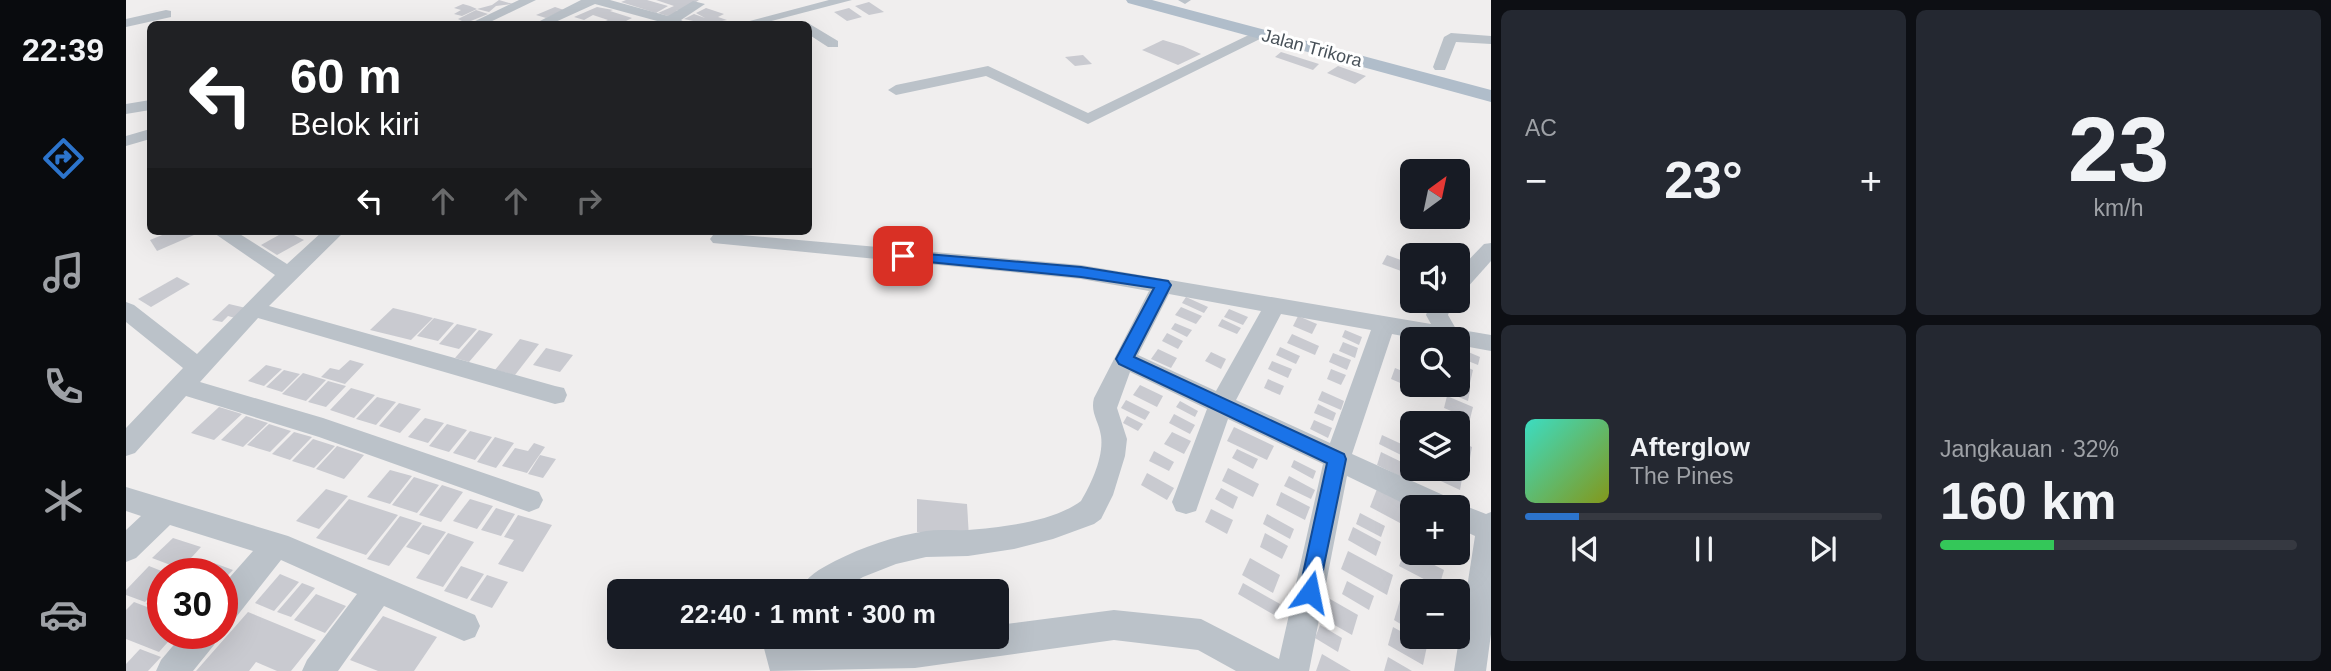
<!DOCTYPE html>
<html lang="id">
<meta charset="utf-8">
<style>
:root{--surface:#171b24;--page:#242831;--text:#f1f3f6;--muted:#9ea1a6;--line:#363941;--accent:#2c74cc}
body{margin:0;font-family:Helvetica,sans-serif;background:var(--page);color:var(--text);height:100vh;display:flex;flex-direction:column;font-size:26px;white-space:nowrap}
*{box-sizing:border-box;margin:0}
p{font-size:23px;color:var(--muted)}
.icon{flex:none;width:38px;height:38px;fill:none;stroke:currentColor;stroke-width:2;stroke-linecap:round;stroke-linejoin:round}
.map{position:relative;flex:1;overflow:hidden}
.drawer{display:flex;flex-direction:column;gap:10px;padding:10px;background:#0d0f14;width:840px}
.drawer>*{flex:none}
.top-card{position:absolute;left:21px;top:21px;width:665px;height:214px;border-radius:10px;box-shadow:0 7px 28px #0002;background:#202124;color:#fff;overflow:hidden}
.needle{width:46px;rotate:33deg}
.controls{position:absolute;left:1274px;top:159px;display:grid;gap:14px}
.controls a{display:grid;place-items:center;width:70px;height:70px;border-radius:10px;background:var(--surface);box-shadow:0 7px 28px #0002;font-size:35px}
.speed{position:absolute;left:21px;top:558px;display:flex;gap:14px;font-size:35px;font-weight:700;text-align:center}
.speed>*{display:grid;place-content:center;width:91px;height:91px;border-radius:50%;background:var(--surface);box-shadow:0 7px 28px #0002;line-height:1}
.speed .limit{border:10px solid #d22;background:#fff;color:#111}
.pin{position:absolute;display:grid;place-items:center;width:60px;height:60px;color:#fff;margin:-30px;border-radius:14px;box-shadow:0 4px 10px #0006}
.me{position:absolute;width:77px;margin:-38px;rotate:12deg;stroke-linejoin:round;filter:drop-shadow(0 0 5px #0008)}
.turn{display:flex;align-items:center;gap:24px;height:147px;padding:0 28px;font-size:32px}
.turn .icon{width:91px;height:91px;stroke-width:2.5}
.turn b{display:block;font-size:49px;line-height:60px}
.lanes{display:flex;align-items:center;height:66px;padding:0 28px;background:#0003;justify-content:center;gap:35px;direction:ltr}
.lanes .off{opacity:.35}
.big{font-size:52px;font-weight:600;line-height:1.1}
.drawer .card{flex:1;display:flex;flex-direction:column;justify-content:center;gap:10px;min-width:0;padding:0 24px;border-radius:10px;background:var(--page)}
.drawer .dial{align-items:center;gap:0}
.dial b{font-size:91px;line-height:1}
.song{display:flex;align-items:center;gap:21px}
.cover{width:84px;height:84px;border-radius:10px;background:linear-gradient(135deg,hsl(170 70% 55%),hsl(70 70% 35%))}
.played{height:7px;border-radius:4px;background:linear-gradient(90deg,var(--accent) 15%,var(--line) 15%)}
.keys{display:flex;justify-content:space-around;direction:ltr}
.heat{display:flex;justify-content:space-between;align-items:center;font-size:38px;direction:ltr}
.charge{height:10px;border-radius:5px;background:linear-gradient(90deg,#34c759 32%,var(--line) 0)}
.drawer .tiles{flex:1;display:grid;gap:10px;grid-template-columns:repeat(2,1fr)}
.trip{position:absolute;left:481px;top:579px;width:402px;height:70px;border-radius:10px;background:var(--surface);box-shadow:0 7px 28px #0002;font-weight:600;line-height:70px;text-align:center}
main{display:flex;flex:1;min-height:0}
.dock{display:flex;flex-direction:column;width:126px;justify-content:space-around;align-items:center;background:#090b0e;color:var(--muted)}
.dock .icon{width:49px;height:49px}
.dock .current{color:var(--accent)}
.dock b{font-size:32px;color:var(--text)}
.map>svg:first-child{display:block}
.building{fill:#c9cad0}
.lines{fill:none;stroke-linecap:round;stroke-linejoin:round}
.minor{fill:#bbc2c9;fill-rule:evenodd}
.major{fill:#b0bdca;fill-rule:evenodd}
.route{fill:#1a73e8;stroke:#114b97;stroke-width:2}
.labels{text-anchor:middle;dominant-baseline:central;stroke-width:6;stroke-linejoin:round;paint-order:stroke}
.far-street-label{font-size:18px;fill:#485159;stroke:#fff}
</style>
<main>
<nav class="dock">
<b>22:39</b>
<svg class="icon current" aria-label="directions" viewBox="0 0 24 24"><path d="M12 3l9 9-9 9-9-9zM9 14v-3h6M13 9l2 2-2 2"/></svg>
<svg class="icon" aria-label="music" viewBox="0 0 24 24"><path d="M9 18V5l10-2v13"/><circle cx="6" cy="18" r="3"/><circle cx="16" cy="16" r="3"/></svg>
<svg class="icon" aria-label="phone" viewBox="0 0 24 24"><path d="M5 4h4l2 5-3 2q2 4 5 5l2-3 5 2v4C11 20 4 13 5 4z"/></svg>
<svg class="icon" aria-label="climate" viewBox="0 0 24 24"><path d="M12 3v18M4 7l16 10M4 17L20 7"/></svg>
<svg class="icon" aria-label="car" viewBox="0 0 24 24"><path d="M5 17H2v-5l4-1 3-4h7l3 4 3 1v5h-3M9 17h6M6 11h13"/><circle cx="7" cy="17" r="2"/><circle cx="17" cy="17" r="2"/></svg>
</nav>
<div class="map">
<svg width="1365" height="671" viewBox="0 0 1365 671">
<rect width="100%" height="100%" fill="#f0eeee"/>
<g class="building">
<polygon points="373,0 387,4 370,6 363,12 351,9 366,5"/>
<polygon points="500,0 521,0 542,6 530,13 495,2"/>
<polygon points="530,0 573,0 558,10 550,10 555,12 545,17 532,13 548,6"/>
<polygon points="743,2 758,12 743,15 729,6"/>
<polygon points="337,4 344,6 351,9 336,16 328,14 335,10 328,8"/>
<polygon points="429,7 438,10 420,18 410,15"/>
<polygon points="471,7 487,10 484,11 506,18 494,24 472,24 482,20 467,15 458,20 448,17"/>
<polygon points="580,8 598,14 592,17 601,20 581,24 558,19 568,14 579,18 570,13"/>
<polygon points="723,8 736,17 721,21 708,12"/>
<polygon points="350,10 362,14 340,23 332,19"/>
<polygon points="1037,40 1057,46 1075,54 1052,65 1016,50"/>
<polygon points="1155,52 1193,64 1187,70 1149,57"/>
<polygon points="957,55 966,64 949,66 939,57"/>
<polygon points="1212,66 1240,76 1229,84 1201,73"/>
<polygon points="46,231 65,231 68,235 31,251 24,240"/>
<polygon points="160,231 178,240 151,255 135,245"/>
<polygon points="1261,255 1286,264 1286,275 1256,264"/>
<polygon points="51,277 64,284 25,307 12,299"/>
<polygon points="1060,297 1082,307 1078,313 1056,303"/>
<polygon points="103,304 120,308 109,318 102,316 96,322 86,320"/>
<polygon points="1055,307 1076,316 1070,324 1049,315"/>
<polygon points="267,308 288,313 307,318 285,340 244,330"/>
<polygon points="1103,309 1122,317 1117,325 1098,317"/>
<polygon points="1172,316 1191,324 1186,334 1167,326"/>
<polygon points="308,318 328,323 312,341 291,336"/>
<polygon points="1096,319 1115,328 1111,334 1092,326"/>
<polygon points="1049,323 1066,330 1061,337 1045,329"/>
<polygon points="331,324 351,329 333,349 313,344"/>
<polygon points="353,330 367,334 343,362 329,358"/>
<polygon points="1219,330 1236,337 1233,345 1216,337"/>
<polygon points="1041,333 1057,341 1052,349 1036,341"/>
<polygon points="1166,334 1193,346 1189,355 1161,343"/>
<polygon points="394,339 413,344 389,375 369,370"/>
<polygon points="1217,342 1232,348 1229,358 1213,351"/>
<polygon points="1154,347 1174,356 1170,364 1150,355"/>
<polygon points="420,348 447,355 434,372 407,365"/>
<polygon points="1333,348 1354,357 1352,365 1332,357"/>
<polygon points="1032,349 1051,358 1045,368 1025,359"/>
<polygon points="1085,352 1100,359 1095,369 1079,361"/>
<polygon points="1207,353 1225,360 1221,370 1203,362"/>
<polygon points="224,360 238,364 219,384 195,377 204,368 213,370"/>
<polygon points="1146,361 1166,369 1162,378 1142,369"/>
<polygon points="1332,363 1347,370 1344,383 1332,378"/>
<polygon points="140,365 156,369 138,386 122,381"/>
<polygon points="1269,368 1286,375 1286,385 1295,385 1293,391 1265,379"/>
<polygon points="1205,369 1220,375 1215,385 1201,379"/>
<polygon points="158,370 174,374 156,392 140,387"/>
<polygon points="177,373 200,380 180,401 156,394"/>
<polygon points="1142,379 1158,386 1154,395 1138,388"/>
<polygon points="202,381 220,386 200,407 182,402"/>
<polygon points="1014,385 1037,396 1031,407 1007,395"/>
<polygon points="1323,385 1344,391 1342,401 1321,392"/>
<polygon points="225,388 249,395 228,418 204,410"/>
<polygon points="1196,391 1218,401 1215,410 1192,400"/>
<polygon points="1321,396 1347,407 1344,419 1318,408"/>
<polygon points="251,397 270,402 250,425 230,419"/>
<polygon points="1000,400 1024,412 1019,420 995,408"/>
<polygon points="1054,401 1072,411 1069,417 1050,407"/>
<polygon points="273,403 295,409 274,433 253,426"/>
<polygon points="1192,404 1210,413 1207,421 1188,413"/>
<polygon points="93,407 116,414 88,440 65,433"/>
<polygon points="1048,414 1069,425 1064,434 1043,423"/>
<polygon points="1326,414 1340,420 1338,430 1332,427 1332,424 1324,424"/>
<polygon points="120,416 142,423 117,447 95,440"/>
<polygon points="1001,416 1017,424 1012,431 997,423"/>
<polygon points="299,418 318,423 302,443 282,437"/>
<polygon points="1188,420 1206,428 1202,438 1184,429"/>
<polygon points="143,424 165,431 144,452 121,445"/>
<polygon points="321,424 341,430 323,452 303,446"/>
<polygon points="1108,427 1148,446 1141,460 1101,441"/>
<polygon points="344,431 366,437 349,460 327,453"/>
<polygon points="168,432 186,437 164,460 146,454"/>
<polygon points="1046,432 1065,441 1058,454 1038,444"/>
<polygon points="1256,435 1284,448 1281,458 1253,444"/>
<polygon points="369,437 388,443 370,468 351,462"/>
<polygon points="187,439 209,446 188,468 166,461"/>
<polygon points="1332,441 1346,447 1344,458 1332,452"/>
<polygon points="408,443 419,447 401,473 376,466 389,448 402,451"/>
<polygon points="211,446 238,455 218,479 190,469"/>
<polygon points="1111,449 1132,459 1127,469 1106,458"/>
<polygon points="1028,451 1048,462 1043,471 1023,461"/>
<polygon points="1255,452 1290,469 1286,482 1251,465"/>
<polygon points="414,455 430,459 417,478 402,474"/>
<polygon points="1168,460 1190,471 1187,479 1165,467"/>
<polygon points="1102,468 1133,484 1127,497 1096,481"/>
<polygon points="1304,469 1314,469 1336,479 1334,490 1302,475"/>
<polygon points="264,470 286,476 264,504 241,497"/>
<polygon points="1021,473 1048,488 1041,500 1015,485"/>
<polygon points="1163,476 1189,490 1185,499 1158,486"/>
<polygon points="288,477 313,485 291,513 266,505"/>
<polygon points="316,485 337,492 315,522 293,515"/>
<polygon points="1095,488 1112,497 1107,509 1089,499"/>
<polygon points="200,489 222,496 193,529 170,521"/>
<polygon points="1251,489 1280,504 1274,523 1244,507"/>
<polygon points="1155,492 1184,507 1179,520 1150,505"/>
<polygon points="223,499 272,515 240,555 190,538"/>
<polygon points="344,499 367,506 351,529 327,521"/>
<polygon points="791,499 841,504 843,537 791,532"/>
<polygon points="370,508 389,514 375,536 355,530"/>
<polygon points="1085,509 1107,520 1101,534 1079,522"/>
<polygon points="1234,513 1259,526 1255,537 1230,524"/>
<polygon points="1141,514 1168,529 1164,539 1137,524"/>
<polygon points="392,515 426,525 397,572 372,564 388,540 378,537"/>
<polygon points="274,516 296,523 263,566 241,559"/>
<polygon points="297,525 320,532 303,555 280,547"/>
<polygon points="1227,527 1255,542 1250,556 1222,540"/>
<polygon points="322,533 348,542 317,587 290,578"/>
<polygon points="1139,533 1162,546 1156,559 1134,547"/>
<polygon points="47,538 75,547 55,569 26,558"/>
<polygon points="1279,550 1318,570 1313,587 1273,566"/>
<polygon points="1222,551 1267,575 1261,595 1215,569"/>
<polygon points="1124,558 1154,575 1147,593 1116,575"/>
<polygon points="88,563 107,570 96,581 96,574 77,574"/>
<polygon points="23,566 43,574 37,574 37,583 19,602 0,595 0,590"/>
<polygon points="335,566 358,574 341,599 318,591"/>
<polygon points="154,574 173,582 148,611 129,603"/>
<polygon points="361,575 382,582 366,608 344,600"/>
<polygon points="1221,581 1248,596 1243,610 1216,594"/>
<polygon points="176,583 189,588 165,617 151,612"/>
<polygon points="1117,583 1154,604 1150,616 1112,594"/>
<polygon points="37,586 37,610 20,604"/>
<polygon points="190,594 220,606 199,633 168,620"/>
<polygon points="1204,599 1232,615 1226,635 1198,619"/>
<polygon points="1274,600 1286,606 1286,631 1268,620"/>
<polygon points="8,602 37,613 37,634 49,634 33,652 0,639 0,610"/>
<polygon points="122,612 190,640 165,671 151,671 130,662 123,671 70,671"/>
<polygon points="257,616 311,637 288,671 252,671 224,660"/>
<polygon points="1194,625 1216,638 1212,652 1189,638"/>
<polygon points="1267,627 1301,646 1297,665 1262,645"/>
<polygon points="14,649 35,657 22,671 0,671 0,664"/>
<polygon points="1196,654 1225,671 1190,671"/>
<polygon points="1262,657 1286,671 1258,671"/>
</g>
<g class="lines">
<g class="minor">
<polygon points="393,0 410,0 360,24 343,24"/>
<polygon points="455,0 484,0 542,16 567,1 579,4 555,20 561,24 542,24 469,4 425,24 408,24"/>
<polygon points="703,0 726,0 634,24 612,24"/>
<polygon points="1052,0 1065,0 1059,4"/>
<polygon points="40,10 45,11 45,17 0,27 0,19"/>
<polygon points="682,23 712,41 712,47 702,47 682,34 682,24 677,24"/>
<polygon points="1135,29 1142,33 1140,36 962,124 860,76 770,95 762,90 770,85 862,66 962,113"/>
<polygon points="1325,33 1365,36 1365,44 1330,42 1319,70 1309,70 1307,67 1318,37"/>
<polygon points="24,100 24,110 0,114 0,104"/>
<polygon points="24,129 24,139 0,146 0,136"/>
<polygon points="85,231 109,231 161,264 197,231 219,231 143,306 429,386 438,388 441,395 438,402 429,404 132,318 74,382 197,418 413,492 417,500 413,508 403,512 193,437 60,396 9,453 0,456 0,428 57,368 0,322 0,302 8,305 71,354 149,275"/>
<path d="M594,233L955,265L1305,324L1300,315L1305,301H1327L1322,315L1330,329L1365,335V351L1332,345V340H1298L1266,334L1226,454L1326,499L1328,504L1332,503L1360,514L1365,512V634L1360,671H1328L1349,536L1332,528V508H1287L1221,476L1183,671H1110L1072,650L988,640L789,668L644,671L635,637H667L668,643L772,637H872V625L988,610L1075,619L1153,659L1197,464L1102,419L1070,511L1060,514L1050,511L1046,502L1081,409L1004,372L991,408L1001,439L999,456L987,495L975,519L968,524L927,539L888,549L842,556L800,557L770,564L737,577L712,592H673C680,576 694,569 709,561C737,547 768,536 800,531C814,529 828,531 842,530C876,527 927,522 955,501C965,484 978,457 975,436C973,421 964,413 968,398L1023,291L955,279L587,243L584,239L587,235ZM1043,294L1135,311L1090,391L1012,355ZM1155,314L1245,330L1204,443L1110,400Z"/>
<polygon points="1365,243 1365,261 1340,289 1332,291 1332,271 1358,244"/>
<polygon points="0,487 162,536 349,615 354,626 349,637 338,641 258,606 212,671 176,671 181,660 231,594 155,560 107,621 96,625 96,586 127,551 44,525 10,558 0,562 0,530 15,516 0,511"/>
<polygon points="57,634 93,634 88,645 67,671 30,671 35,660"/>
</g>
<polygon class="major" points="1000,0 1026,0 1365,90 1365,102 1002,3"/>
</g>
<polygon class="route" points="777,252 955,267 1042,281 1045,285 1008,357 1218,454 1220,459 1191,599 1184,602 1176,599 1173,592 1201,463 993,364 990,359 1028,288 955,277 772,259 772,253"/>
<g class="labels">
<g class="far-street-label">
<text transform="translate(1186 48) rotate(15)">Jalan Trikora</text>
</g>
</g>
</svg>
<div class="controls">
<a><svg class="needle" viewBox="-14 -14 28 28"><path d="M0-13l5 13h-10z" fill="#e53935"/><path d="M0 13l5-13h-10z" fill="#9ea1a6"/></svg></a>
<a><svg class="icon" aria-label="sound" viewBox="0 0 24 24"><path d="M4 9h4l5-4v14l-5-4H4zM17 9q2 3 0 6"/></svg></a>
<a><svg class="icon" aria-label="search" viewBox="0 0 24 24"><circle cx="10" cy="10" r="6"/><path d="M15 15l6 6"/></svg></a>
<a><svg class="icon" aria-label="layers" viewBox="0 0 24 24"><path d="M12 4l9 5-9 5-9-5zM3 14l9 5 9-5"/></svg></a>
<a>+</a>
<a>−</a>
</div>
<div class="speed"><div class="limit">30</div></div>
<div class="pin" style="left:777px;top:256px;background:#d93025"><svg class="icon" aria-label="arrive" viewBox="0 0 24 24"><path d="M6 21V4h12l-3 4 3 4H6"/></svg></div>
<svg class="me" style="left:1184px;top:592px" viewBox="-20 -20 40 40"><path d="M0-17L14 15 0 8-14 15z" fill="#1a73e8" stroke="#fff" stroke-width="4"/></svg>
<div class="trip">22:40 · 1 mnt · 300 m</div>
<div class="top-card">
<div class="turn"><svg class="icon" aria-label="left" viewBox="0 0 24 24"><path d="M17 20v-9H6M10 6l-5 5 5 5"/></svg><div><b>60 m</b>Belok kiri</div></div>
<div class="lanes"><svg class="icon" aria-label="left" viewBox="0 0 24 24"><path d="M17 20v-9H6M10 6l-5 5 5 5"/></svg><svg class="icon off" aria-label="ahead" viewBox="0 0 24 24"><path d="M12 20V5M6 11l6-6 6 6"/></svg><svg class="icon off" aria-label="ahead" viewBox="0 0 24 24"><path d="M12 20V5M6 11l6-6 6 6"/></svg><svg class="icon off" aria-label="right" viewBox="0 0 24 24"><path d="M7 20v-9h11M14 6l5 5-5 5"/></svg></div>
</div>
</div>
<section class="drawer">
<div class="tiles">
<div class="card"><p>AC</p>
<div class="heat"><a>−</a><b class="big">23°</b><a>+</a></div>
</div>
<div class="card dial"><b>23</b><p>km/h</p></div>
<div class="card">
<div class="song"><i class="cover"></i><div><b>Afterglow</b><p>The Pines</p></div></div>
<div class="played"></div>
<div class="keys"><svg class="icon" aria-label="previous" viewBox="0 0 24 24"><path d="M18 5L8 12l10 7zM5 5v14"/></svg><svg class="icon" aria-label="pause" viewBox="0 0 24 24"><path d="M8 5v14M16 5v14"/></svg><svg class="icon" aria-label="next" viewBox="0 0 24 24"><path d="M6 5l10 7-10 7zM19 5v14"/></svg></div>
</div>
<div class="card"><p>Jangkauan · 32%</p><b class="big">160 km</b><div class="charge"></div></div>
</div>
</section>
</main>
